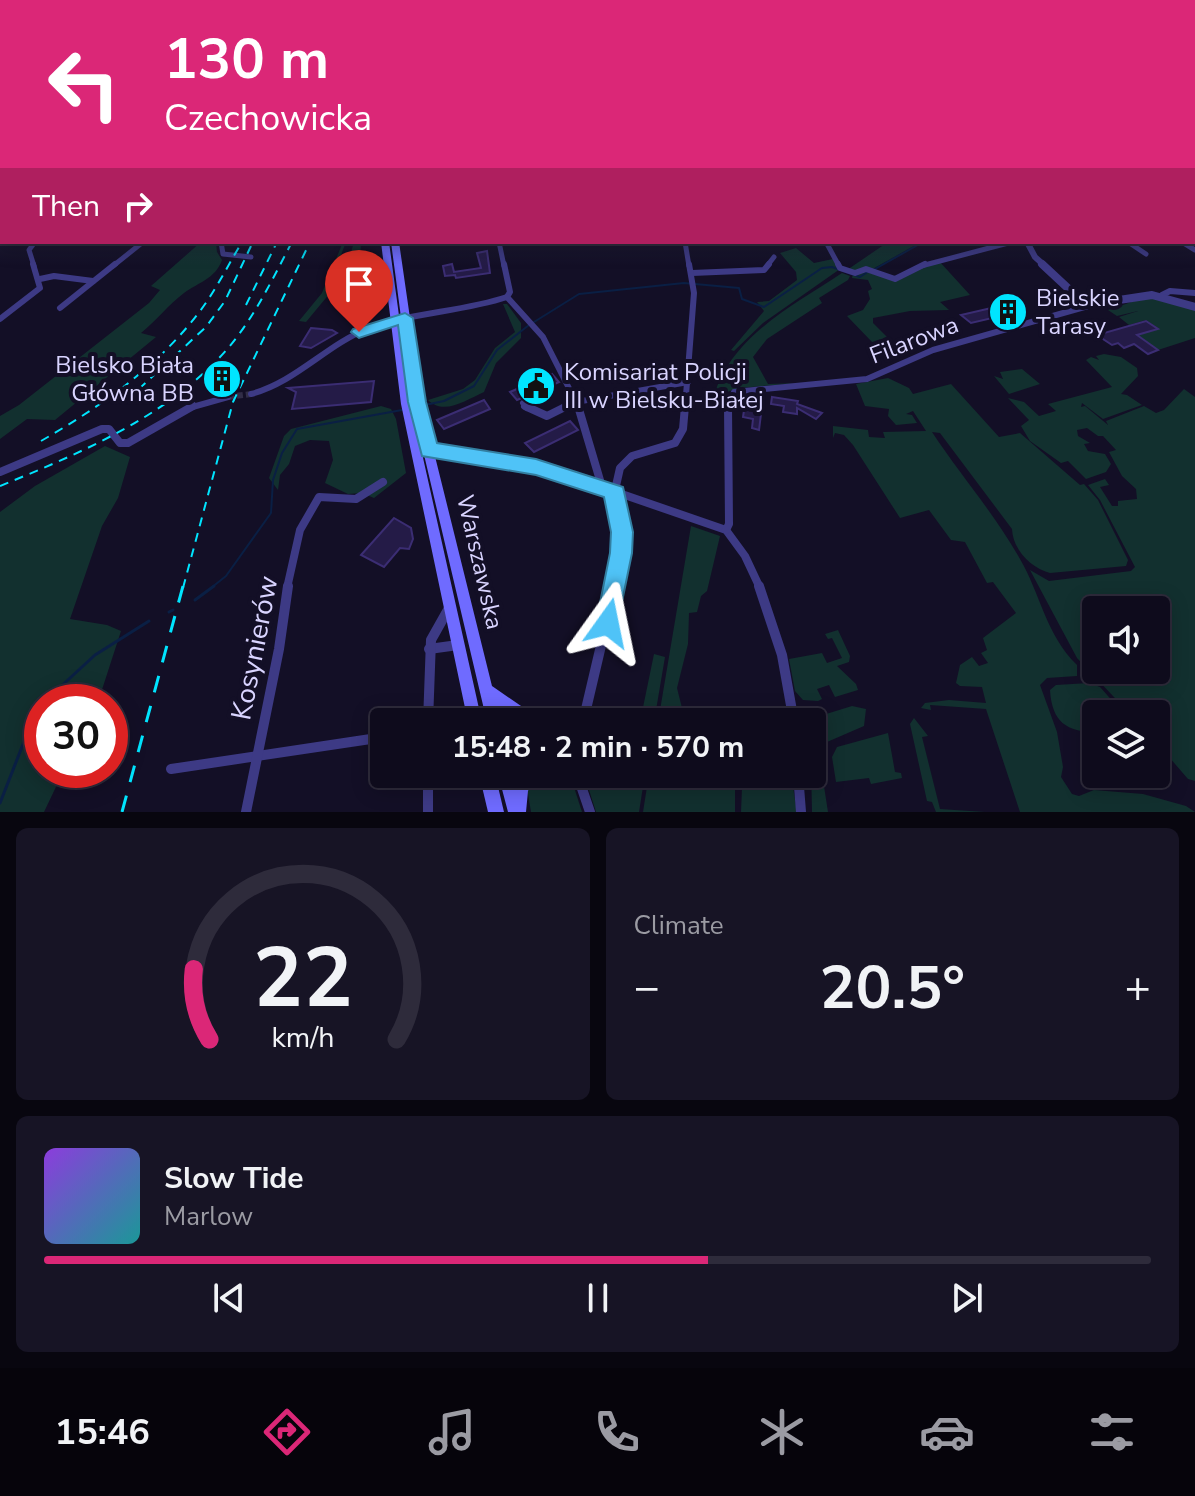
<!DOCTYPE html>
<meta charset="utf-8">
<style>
:root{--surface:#0e0b1c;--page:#171425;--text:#f1f3f6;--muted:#9b9ba3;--line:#2e2b3b;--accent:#db2777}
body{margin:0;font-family:"Nunito Sans",sans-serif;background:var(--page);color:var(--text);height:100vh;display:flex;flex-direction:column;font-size:30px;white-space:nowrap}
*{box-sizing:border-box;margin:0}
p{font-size:26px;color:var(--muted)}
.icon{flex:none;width:44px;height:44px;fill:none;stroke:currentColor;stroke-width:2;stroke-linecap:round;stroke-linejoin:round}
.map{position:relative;height:812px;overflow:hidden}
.panel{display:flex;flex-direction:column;gap:16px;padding:16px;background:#08060f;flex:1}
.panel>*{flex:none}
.banner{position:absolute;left:0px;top:0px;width:1196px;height:244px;box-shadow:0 4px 20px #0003,0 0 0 2px var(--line);background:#db2777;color:#fff;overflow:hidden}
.tools{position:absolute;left:1082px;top:596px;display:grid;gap:16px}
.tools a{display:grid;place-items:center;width:88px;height:88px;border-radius:8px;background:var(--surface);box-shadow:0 4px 20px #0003,0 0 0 2px var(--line);font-size:40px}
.speed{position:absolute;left:24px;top:684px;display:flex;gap:16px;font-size:40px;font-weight:700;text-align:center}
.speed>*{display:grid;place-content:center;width:104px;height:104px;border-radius:50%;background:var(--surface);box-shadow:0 4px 20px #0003,0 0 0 2px var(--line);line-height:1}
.speed .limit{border:12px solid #d22;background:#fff;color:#111}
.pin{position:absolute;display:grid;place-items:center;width:68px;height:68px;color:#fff;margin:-82px -34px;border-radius:50% 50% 50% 0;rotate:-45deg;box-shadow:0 0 8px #0007}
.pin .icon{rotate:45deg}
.me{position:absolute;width:88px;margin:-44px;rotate:12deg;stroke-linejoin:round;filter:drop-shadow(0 0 6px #0008)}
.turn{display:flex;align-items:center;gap:28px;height:168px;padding:0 32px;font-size:36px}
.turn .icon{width:104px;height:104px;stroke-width:2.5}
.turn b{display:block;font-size:56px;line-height:68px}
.then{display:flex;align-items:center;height:76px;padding:0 32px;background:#0003;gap:16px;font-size:30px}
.big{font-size:60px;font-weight:700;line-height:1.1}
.panel .tile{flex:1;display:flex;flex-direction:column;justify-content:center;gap:12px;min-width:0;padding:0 28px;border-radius:12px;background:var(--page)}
.panel .dial{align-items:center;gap:0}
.dial svg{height:208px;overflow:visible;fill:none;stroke:var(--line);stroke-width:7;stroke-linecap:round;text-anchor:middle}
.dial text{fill:var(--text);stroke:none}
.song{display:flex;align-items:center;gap:24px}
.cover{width:96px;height:96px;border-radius:12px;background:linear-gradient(135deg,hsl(270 70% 55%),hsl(180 70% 35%))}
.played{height:8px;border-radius:4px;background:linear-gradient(90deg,var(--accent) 60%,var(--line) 60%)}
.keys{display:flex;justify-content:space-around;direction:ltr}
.heat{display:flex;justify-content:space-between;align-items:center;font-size:44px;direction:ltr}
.panel .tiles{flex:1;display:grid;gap:16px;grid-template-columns:1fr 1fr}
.tile:last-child{grid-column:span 2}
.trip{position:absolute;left:370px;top:708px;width:456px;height:80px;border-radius:8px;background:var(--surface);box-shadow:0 4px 20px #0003,0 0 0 2px var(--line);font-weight:700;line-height:80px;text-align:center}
.tabs{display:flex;height:128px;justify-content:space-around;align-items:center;background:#06040b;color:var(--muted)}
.tabs .icon{width:56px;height:56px}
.tabs .active{color:var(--accent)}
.tabs b{font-size:36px;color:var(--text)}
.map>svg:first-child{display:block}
.green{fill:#12302f;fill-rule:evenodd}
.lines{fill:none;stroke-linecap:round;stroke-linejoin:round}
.stream-far1{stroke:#0a1f44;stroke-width:2}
.stream{stroke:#0a1f44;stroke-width:3}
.building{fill:#241b47;stroke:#3b2d73;stroke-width:2}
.minor-tunnel{stroke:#312d47;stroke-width:6;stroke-dasharray:6 3;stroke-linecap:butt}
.minor-far3{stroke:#3d3a85;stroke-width:5}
.minor-far2{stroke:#3d3a85;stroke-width:6}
.minor-far1{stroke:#3d3a85;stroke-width:8}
.minor{stroke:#3d3a85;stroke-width:10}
.tertiary-far1{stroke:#3d3a85;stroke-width:6}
.tertiary{stroke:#3d3a85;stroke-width:8}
.secondary{fill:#6f6bff;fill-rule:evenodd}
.rail-far1{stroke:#00e5ff;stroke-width:2;stroke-dasharray:9 7;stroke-linecap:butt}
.rail{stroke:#00e5ff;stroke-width:3;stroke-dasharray:17 14;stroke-linecap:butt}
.route{fill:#4fc3f7;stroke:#337fa1;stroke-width:2}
.labels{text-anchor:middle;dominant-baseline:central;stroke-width:8;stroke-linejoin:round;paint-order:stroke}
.poi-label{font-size:24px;fill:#d9d4ff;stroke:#130f26;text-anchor:start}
.street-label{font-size:24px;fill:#d9d4ff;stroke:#130f26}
.near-street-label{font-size:28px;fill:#d9d4ff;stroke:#130f26}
</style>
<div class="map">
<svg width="1195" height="812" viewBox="0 0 1195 812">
<rect width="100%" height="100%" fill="#130f26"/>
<g class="green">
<path d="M201,242H216L217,252L222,260C215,279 199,282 184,293C169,304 156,321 141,333L156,337L55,420L27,419L0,439V416L19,405L149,303L160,290L151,286Z"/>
<polygon points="343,242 346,242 334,273 345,273 354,242 361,242 360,267 345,275 306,322 299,321 322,293"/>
<polygon points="888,242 921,242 871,270 866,266 857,271 847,270"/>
<polygon points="796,248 814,263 833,259 840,269 763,323 734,351 731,350 764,311 757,302 769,301 797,280 796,272 780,253"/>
<polygon points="939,261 970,295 940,302 949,310 910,311 873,318 873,323 889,339 873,343 847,316 863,310 870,299 868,291 872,289 868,280 852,278 853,274 863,271 890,279"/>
<path d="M842,273L850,276L848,280L819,298L822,303L767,339L753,357L768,384L800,383L738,388L727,392L724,402L712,403C727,338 791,307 842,273Z"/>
<polygon points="1146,297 1195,309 1195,338 1158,350 1138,335 1158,328 1146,320 1129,325 1119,317 1138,311 1117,316 1108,310"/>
<path d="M503,304H507L521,323V338L496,363L484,392C466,400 444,416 428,400L463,389L475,380L495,348L515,332Z"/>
<path d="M1104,354L1121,357L1137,368L1138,376L1121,394L1127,395L1142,405L1103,419L1082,403L1081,407L1085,406L1108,425L1106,421L1144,406L1156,413L1164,410L1184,389L1195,397V781L1188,779L1156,742V714H1130L1077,658L1030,570L1049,581L1131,571L1135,567L1100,500L1088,485L1105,479L1109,485L1100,487L1112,506H1118V501L1137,499L1136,489L1122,476L1109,452L1116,450L1103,436H1098L1087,428L1077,430L1078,436L1090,443L1084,444L1088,451L1105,454L1111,464L1106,472L1086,479L1068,461L1061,463L1030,441L1021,426L1029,420L1008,398L1024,402L1039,416L1056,411L1048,404L1112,387L1086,360L1091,357L1099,360L1096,356ZM1096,610H1156V670H1096Z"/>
<polygon points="1022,369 1040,384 1009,394 994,376 1003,379 1000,372"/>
<path d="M888,378L909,388L913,394L951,384L999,437L1020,433L1080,485L1084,484L1098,500L1128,560L1126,566L1050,573C1031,568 1013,550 1012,529L940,433L932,432C961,476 994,513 1020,559C1040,593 1046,635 1077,665V676L1047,678L1040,685L1057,732L1063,767L1061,777L1072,794L1079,796L1094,790L1143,794L1186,806L1195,812H1020L986,709L930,705L931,710L921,708L925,703L949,700L986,703L982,687L960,686L956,683L960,665L972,657L979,666L988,663L981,653L987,650L983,638L1016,613L993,582L987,583L965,542L951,540L929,510L900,518L853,445L844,435L835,433L833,438V426L868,430L869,437L885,438L883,432L926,431L913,411L906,414L912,415L917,423L896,425L888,416L889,409L865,406L856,384Z"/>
<polygon points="381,406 391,409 396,419 406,473 374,498 362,493 348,494 325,483 333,460 329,441 310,440 295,446 289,464 280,475 278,490 269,478 284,436 291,429"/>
<polygon points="105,446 130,457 118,498 102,526 70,619 107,625 121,631 98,702 42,702 42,770 64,770 44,812 0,812 0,512 35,486"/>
<polygon points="691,526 720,536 707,591 701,596 697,612 689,613 688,644 677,688 682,708 681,722 658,722"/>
<polygon points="838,630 850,656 849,662 837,666 856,684 858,690 835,697 829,685 817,689 822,699 818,701 803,700 795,691 789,659 822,653 827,663 842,658 832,638 828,639 825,634"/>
<polygon points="654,654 665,657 654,722 640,722"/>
<path d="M1089,683L1100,687L1124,714H1096V733C1067,731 1052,723 1050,690L1056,685Z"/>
<polygon points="852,706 866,709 864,726 827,742 821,767 828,812 812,812 810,719"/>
<polygon points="717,709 780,712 787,717 788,722 714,722"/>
<polygon points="914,718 928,736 922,737 940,809 985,812 936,812 932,802 927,801 910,724"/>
<polygon points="888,733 895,772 901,773 902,778 871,784 869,778 836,782 832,757 837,747"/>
<polygon points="536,774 567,774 572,781 582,812 531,812 527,788"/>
<polygon points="584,774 645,774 639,812 596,812"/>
<polygon points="649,774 735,774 735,812 643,812"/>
<polygon points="751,781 793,787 797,812 741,812 742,788"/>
</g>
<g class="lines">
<g class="stream-far1">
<polyline points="875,269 923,242"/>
<polyline points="534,322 579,294 684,283 739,288 742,299 764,307 822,268 832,267 860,277 869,271"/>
<polyline points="420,406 444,401 474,386 497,350 529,325"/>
<polyline points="211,588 226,576 271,513 273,480 282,453 297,429 402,410"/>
</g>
<g class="stream">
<polyline points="195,600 214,586"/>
<polyline points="169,612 173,610"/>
<polyline points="44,702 95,655 149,621"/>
<polyline points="0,803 29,729 42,705"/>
</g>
</g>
<g class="building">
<polygon points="487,251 490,273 456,278 455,275 445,276 443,266 452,264 454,272 481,268 477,253"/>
<polygon points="1008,300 1022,311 971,323 961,315 1000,306 996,303"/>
<polygon points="1146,321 1158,329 1137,335 1158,350 1148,354 1134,344 1124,348 1118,343 1112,345 1097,335"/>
<polygon points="311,328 332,330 337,333 311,348 300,346"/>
<polygon points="552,374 559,382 517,400 510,392"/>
<polygon points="374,381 371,402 292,409 296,392 288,388"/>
<polygon points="746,397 763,398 759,430 752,428 753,419 743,417"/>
<polygon points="772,397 798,401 797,404 822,413 816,419 797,408 797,414 783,412 784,406 771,404"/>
<polygon points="484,400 490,409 444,429 437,420"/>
<polygon points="570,421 578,430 534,452 525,443"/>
<polygon points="394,518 411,528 413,539 409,549 400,548 384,567 361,555"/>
</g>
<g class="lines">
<polyline class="minor-tunnel" points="228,397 251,394"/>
<g class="minor-far3">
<polyline points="221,242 223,254 251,257"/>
<polyline points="499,242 504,266"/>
<polyline points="685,242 689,266"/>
<polyline points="826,242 839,266"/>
<polyline points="1128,242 1146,254"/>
<polyline points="1182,242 1195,250"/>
<polyline points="34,266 29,250 35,242"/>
<polyline points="113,266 143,242"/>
<polyline points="767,266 774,257"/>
<polyline points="921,266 1012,242"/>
</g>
<g class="minor-far2">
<polyline points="504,264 510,292 507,297 543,337 579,408"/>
<polyline points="838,264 840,268 855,273 866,269 895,279 925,264"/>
<polyline points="692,273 764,270 769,264"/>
<polyline points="40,279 54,276 93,281"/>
<polyline points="1162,295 1170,291 1195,293"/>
<polyline points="60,308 115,264"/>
<polyline points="0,319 40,288 33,264"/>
<path d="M251,394C296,382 326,345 369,328C413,312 462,312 507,297"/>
<polyline points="523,403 527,408"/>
<polyline points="189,408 228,397"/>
<polyline points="563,408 576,402 688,382"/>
<polyline points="685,408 694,293 689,264"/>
<polyline points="728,408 734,392 867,379 933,350 1088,306"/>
</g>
<g class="minor-far1">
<polyline points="525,406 547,416 567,406"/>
<polyline points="578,406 602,487"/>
<polyline points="427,451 442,450 558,472 726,530 745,556 760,588"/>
<polyline points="0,472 102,429 109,429 120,443 128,443 193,406"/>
<polyline points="726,530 729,524 728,406"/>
<polyline points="287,588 300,530 319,497 356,499 383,482"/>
<polyline points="615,588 622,532 613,499 620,468 632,456 675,443 683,429 685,406"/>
</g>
<g class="minor">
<polyline points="759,586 782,655 794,722"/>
<polyline points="429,649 458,645"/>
<polyline points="428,722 431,640 449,608"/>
<polyline points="583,722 615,586"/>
<polyline points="171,769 384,737"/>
<polyline points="428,774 428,812"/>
<polyline points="577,774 590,812"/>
<polyline points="798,774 801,812"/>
<polyline points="246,812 279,649 288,586"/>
</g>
<polyline class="tertiary-far1" points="1027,242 1035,257 1045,266"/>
<polyline class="tertiary" points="1042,264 1086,305 1152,295 1195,307"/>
<g class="secondary">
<polygon points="381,242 389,242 411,404 482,722 468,722 401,404"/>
<polygon points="391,242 399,242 423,408 492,686 537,717 539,722 520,722 497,706 501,722 487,722 413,408"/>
<polygon points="479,774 495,774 504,812 488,812"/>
<polygon points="498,774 514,774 516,782 519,774 535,774 528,791 526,812 508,812"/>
</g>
<g class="rail-far1">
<polyline points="246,305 277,242"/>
<polyline points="127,400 206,327 225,301 251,246"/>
<path d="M41,441C100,407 159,366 200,311C216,290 228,265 242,242"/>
<path d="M0,486C81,453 171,415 229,347C255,316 273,278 292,242"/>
<polyline points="183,588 233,402 310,242"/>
</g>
<polyline class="rail" points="122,812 183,586"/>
</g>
<linearGradient id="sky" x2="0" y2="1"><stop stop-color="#0a0815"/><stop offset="0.57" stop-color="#333752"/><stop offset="1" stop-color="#333752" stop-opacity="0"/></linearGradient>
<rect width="1195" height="266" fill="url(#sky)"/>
<polygon class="route" points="405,313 413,318 426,402 437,443 536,459 623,487 633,532 632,553 616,631 608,634 600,631 596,623 610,553 611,532 604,497 536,475 422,456 408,402 398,325 359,338 351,332 353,329"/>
<defs>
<symbol id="building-disc" viewBox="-11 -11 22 22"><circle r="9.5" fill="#00e5ff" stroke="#130f26"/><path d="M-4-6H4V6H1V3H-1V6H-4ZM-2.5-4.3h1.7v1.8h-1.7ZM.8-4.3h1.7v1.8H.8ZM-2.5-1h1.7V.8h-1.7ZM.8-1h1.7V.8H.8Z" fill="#111"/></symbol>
<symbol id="civic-disc" viewBox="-11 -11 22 22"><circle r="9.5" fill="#00e5ff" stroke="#130f26"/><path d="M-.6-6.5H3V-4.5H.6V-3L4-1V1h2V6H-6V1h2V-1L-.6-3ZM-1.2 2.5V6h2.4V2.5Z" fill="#111"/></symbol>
</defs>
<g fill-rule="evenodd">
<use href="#building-disc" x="986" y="290" width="44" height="44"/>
<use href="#building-disc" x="200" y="357" width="44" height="44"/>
<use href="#civic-disc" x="514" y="364" width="44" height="44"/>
</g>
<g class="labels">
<g class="poi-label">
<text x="1036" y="298">Bielskie<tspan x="1036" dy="28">Tarasy</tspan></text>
<text x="194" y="365" text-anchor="end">Bielsko Biała<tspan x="194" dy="28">Główna BB</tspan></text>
<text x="564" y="372">Komisariat Policji<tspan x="564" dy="28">III w Bielsku-Białej</tspan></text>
</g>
<g class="street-label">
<text transform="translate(914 340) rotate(-21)">Filarowa</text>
<text transform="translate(480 562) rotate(77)">Warszawska</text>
</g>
<g class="near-street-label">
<text transform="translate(255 648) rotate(-79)">Kosynierów</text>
</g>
</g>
</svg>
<div class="tools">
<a><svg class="icon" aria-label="sound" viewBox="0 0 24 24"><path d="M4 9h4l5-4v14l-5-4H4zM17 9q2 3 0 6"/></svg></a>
<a><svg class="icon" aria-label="layers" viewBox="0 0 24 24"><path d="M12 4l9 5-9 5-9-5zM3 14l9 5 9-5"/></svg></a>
</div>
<div class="speed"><div class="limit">30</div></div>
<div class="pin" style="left:359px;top:332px;background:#d93025"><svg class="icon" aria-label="arrive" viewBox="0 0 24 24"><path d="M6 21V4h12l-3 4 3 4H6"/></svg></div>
<svg class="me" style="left:608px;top:623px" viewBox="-20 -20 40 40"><path d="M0-17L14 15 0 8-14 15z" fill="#4fc3f7" stroke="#fff" stroke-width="4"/></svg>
<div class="trip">15:48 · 2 min · 570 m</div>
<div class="banner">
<div class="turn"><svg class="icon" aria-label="left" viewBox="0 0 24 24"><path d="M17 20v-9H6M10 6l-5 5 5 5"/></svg><div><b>130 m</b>Czechowicka</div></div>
<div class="then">Then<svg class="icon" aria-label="right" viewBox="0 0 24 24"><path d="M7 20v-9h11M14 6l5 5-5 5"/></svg></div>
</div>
</div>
<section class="panel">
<div class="tiles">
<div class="tile dial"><svg viewBox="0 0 100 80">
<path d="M14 69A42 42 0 1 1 86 69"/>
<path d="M14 69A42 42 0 0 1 8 42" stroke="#db2777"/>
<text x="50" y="56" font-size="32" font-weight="700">22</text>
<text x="50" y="72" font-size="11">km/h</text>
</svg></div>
<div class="tile"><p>Climate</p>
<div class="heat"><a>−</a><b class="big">20.5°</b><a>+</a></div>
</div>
<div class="tile">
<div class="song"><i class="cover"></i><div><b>Slow Tide</b><p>Marlow</p></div></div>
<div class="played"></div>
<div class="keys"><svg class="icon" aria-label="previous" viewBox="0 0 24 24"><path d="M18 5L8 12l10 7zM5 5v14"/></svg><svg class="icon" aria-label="pause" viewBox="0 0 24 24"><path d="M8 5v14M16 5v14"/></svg><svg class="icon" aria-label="next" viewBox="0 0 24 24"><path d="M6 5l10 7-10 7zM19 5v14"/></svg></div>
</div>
</div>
</section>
<nav class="tabs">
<b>15:46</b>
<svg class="icon active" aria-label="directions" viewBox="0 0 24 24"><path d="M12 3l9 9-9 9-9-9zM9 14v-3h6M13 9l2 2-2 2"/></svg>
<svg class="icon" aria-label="music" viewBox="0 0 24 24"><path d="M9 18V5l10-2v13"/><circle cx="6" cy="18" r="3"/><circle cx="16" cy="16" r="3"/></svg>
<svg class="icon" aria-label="phone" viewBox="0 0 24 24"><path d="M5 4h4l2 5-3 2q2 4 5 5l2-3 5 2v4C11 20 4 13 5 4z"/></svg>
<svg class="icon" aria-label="climate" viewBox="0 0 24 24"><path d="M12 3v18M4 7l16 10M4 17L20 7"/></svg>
<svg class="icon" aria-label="car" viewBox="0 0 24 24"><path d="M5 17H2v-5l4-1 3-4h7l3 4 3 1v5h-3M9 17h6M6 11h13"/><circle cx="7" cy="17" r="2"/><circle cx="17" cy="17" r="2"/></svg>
<svg class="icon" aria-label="filters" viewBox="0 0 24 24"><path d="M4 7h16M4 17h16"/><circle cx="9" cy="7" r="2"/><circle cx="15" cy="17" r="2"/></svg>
</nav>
